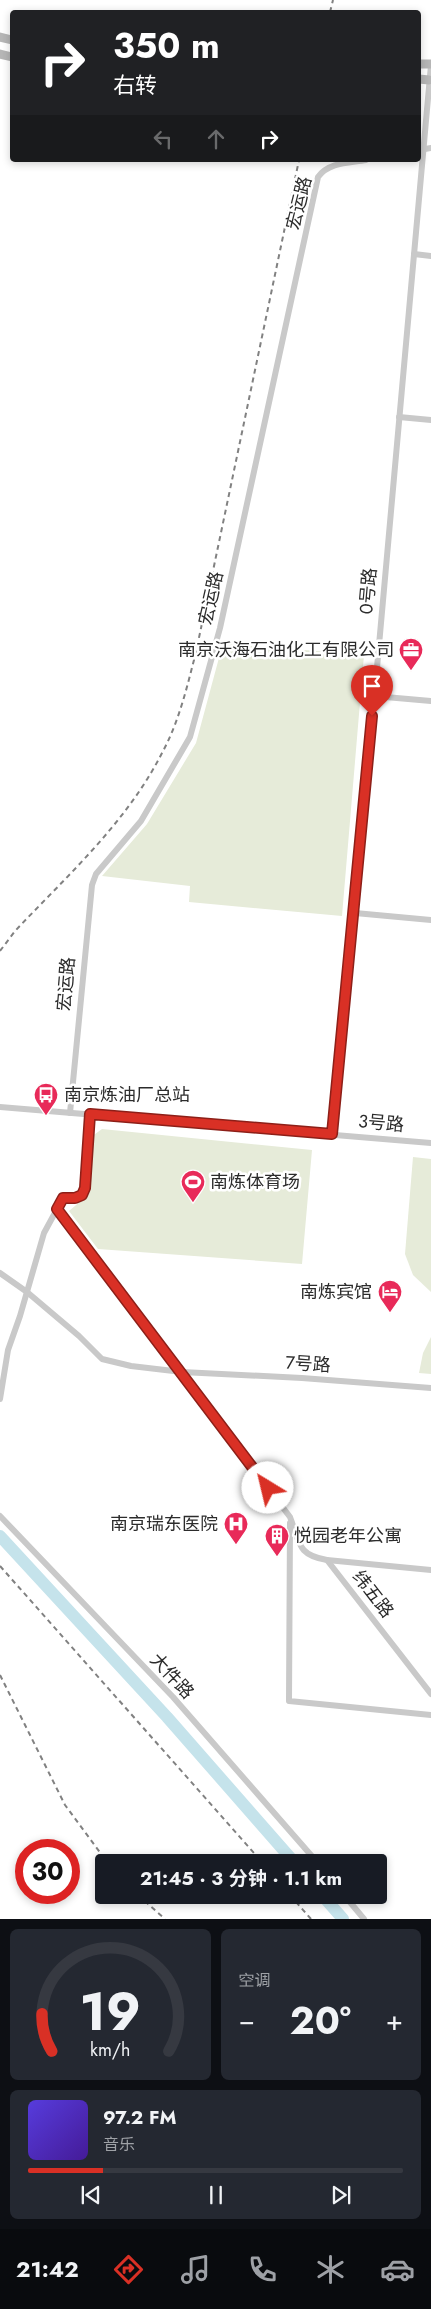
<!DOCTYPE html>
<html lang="zh">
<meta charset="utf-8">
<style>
:root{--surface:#171b24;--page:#242831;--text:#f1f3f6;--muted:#9ea1a6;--line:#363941;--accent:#d93025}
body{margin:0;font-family:Jost,"Noto Sans SC",sans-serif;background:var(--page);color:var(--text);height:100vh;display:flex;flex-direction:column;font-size:19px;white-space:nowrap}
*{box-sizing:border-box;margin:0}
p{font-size:16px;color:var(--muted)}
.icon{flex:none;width:28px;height:28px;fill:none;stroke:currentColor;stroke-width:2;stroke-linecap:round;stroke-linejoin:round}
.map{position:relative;height:1919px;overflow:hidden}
.panel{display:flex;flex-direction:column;gap:10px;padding:10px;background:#0d0f14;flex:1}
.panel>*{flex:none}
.guide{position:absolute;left:10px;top:10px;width:411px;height:152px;border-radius:5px;box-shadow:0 2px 8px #0003;background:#202124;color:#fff;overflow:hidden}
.speed{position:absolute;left:15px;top:1839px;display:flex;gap:10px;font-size:25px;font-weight:700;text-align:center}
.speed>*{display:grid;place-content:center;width:65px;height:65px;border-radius:50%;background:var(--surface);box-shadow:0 2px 8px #0003;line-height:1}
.speed .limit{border:8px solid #d22;background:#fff;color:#111}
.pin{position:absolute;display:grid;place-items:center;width:42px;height:42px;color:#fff;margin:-51px -21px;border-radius:50% 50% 50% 0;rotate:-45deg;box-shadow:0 0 5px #0007}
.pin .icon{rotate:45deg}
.me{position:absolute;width:55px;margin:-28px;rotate:324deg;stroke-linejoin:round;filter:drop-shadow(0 0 4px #0008)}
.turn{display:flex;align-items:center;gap:18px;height:105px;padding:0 20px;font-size:22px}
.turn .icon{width:65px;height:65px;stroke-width:2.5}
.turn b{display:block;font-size:35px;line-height:42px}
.lanes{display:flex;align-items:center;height:48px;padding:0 20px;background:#0003;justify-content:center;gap:25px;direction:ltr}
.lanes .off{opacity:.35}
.big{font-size:38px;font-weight:700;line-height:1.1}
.panel .widget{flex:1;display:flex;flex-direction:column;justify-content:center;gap:8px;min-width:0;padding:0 18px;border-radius:8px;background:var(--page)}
.panel .dial{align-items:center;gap:0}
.dial svg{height:130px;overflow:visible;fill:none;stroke:var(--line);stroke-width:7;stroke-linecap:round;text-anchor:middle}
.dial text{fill:var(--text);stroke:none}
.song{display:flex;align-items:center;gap:15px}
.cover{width:60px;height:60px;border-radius:8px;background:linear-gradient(135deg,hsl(250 70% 55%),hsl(260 70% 35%))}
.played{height:5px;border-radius:2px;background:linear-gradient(90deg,var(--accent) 20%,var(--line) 20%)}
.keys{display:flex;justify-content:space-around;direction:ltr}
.heat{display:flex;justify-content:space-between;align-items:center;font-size:28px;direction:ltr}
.panel .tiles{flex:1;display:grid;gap:10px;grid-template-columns:1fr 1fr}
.widget:last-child{grid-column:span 2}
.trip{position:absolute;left:95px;top:1854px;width:292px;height:50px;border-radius:5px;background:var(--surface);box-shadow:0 2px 8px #0003;font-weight:700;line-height:50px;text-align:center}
.menu{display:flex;height:80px;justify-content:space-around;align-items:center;background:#090b0e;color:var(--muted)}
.menu .icon{width:35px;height:35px}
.menu .active{color:var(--accent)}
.menu b{font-size:22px;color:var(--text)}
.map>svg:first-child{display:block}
.green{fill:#e6ebd9}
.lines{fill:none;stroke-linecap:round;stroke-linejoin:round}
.river{stroke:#c5e3eb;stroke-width:12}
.minor{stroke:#c9c9c9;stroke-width:6}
.secondary{stroke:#b6b6b6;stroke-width:9}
.rail{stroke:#818181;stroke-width:2;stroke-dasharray:5 4;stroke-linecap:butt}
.route-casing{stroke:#8d1f18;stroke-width:12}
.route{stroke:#d93025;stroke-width:9}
.labels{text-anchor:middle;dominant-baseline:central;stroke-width:5;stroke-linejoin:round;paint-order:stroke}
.street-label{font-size:18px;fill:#2c2c2c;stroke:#fff}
.poi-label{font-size:18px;fill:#2c2c2c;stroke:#fff;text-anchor:end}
</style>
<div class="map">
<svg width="431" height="1919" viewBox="0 0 431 1919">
<rect width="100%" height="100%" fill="#fff"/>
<g class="green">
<polygon points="223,643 364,655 342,916 189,902 190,886 102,876 147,824 196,743"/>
<polygon points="102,1129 312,1150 302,1264 98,1249 69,1211 88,1195 91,1137"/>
<polygon points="413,1157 431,1159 431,1292 413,1275 405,1254"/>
<polygon points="431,1337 431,1374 419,1373 423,1353"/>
</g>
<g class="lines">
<g class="river">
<polyline points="0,1536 167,1717 294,1862"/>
<polyline points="322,1895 343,1919"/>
</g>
<g class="minor">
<polyline points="419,150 431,148"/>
<polyline points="414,254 431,256"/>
<polyline points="399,417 431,420"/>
<polyline points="374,696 431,701"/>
<polyline points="355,913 431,920"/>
<polyline points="0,1107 431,1143"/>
<path d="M70,1113L92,885L96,874L141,821L190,737L220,628L318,177C329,162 349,163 366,160"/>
<polyline points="332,1134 355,913 431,65"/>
<path d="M57,1209L290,1517C300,1543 297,1555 327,1560L431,1694"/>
<polyline points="0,1273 27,1292 79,1336 102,1359 131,1366 182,1372 302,1378 431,1388"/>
<polyline points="0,1399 8,1350 20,1316 44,1233 63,1198 75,1198 82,1195 85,1188 90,1114"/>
<polyline points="0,1516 173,1697 317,1862"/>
<polyline points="290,1523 289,1701 431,1715"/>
<polyline points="327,1560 431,1570"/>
<polyline points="344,1895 364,1919"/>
</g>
<g class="secondary">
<polyline points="0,37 12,40"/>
<polyline points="0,54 12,57"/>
<polyline points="419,64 431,64"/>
<polyline points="419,79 429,80"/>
</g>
<g class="rail">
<polyline points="330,12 333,0"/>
<path d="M0,951L15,931C67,876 127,822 162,753C179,722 187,687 196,652L299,160"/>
<polyline points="0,1566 262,1862"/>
<polyline points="0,1675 65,1805 107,1862"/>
<polyline points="138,1895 165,1919"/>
<polyline points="290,1895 311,1919"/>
</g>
</g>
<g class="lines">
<defs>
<polyline id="route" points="268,1488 57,1209 63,1198 75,1198 82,1195 85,1188 90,1114 332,1134 372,716"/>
</defs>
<use href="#route" class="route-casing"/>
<use href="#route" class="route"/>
</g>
<defs>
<symbol id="office-pin" viewBox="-11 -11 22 30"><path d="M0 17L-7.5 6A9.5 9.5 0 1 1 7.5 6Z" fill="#e82a59" stroke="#fff"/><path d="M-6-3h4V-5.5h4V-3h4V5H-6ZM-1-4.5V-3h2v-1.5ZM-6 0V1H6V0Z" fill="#fff"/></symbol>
<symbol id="bus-pin" viewBox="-11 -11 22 30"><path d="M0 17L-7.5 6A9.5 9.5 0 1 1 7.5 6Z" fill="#e82a59" stroke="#fff"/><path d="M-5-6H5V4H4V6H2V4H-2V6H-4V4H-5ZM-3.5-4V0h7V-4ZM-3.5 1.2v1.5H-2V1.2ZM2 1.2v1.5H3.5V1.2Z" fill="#fff"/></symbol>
<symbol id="stadium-pin" viewBox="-11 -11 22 30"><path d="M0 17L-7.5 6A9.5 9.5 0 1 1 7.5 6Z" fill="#e82a59" stroke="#fff"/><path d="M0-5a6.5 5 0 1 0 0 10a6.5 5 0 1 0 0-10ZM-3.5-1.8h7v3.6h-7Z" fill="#fff"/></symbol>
<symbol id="hotel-pin" viewBox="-11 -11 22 30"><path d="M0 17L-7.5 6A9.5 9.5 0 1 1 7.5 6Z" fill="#e82a59" stroke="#fff"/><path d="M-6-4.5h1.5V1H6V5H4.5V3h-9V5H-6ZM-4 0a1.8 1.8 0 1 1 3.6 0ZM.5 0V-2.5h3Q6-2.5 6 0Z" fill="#fff"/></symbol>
<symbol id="hospital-pin" viewBox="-11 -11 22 30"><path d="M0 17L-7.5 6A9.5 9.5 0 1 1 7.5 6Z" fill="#e82a59" stroke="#fff"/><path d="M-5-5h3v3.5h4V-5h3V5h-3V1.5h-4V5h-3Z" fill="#fff"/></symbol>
<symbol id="building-pin" viewBox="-11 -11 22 30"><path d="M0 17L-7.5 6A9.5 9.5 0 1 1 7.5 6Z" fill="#e82a59" stroke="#fff"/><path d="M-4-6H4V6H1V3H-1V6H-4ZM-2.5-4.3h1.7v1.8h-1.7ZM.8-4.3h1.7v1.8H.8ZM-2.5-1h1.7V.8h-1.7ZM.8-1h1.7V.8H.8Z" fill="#fff"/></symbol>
</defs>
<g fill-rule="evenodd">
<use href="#office-pin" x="397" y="636" width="28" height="38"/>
<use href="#bus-pin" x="32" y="1081" width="28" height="38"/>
<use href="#stadium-pin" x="179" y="1168" width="28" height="38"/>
<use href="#hotel-pin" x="376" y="1278" width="28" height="38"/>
<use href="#hospital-pin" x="222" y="1510" width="28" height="38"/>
<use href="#building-pin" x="263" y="1522" width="28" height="38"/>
</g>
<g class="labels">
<g class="street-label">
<text transform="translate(299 203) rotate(-76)">宏运路</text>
<text transform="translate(368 591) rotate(-85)">0号路</text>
<text transform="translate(211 598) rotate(-77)">宏运路</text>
<text transform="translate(66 984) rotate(-85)">宏运路</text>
<text transform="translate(381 1123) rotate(5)">3号路</text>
<text transform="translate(308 1364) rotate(4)">7号路</text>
<text transform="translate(373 1594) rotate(52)">纬五路</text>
<text transform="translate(172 1676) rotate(47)">大件路</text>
</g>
<g class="poi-label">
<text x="394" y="650">南京沃海石油化工有限公司</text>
<text x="64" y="1095" text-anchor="start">南京炼油厂总站</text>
<text x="210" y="1182" text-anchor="start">南炼体育场</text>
<text x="372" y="1292">南炼宾馆</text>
<text x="218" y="1524">南京瑞东医院</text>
<text x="294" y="1536" text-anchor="start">悦园老年公寓</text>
</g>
</g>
</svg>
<div class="speed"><div class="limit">30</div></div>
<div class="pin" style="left:372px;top:716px;background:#d93025"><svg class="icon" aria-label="arrive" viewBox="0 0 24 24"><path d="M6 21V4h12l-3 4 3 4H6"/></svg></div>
<svg class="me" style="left:268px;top:1488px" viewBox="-20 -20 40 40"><circle r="19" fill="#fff"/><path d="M0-13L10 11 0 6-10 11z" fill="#d93025"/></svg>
<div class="trip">21:45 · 3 分钟 · 1.1 km</div>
<div class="guide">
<div class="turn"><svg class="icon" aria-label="right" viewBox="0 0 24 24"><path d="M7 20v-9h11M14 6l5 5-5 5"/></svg><div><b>350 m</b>右转</div></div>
<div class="lanes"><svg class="icon off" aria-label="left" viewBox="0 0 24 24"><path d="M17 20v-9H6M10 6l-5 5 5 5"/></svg><svg class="icon off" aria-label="ahead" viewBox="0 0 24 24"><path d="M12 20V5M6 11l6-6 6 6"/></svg><svg class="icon" aria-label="right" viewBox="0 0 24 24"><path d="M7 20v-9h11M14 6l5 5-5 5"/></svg></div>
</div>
</div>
<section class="panel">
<div class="tiles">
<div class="widget dial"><svg viewBox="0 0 100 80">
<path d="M14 69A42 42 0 1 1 86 69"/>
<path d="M14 69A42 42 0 0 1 8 46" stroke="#d93025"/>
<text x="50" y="56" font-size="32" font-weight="700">19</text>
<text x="50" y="72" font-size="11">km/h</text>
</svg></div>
<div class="widget"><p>空调</p>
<div class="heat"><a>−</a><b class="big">20°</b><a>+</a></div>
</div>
<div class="widget">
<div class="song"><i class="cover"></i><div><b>97.2 FM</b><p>音乐</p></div></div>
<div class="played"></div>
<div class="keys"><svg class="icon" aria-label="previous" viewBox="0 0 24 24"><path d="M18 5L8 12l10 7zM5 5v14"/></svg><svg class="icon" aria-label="pause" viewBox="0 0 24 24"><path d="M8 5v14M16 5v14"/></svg><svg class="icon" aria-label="next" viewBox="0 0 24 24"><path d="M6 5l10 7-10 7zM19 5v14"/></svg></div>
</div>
</div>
</section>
<nav class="menu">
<b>21:42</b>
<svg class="icon active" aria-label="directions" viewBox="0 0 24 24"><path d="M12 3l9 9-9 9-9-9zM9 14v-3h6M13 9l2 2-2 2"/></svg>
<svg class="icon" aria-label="music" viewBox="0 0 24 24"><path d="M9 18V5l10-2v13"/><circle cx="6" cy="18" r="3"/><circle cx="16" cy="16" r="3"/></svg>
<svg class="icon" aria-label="phone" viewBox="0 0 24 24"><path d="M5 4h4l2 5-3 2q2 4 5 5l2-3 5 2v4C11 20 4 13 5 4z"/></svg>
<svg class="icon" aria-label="climate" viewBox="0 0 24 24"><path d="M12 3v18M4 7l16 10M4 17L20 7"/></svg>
<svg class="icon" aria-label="car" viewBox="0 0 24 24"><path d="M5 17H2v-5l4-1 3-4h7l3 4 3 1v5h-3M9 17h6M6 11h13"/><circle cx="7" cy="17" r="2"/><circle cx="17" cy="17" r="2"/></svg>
</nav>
